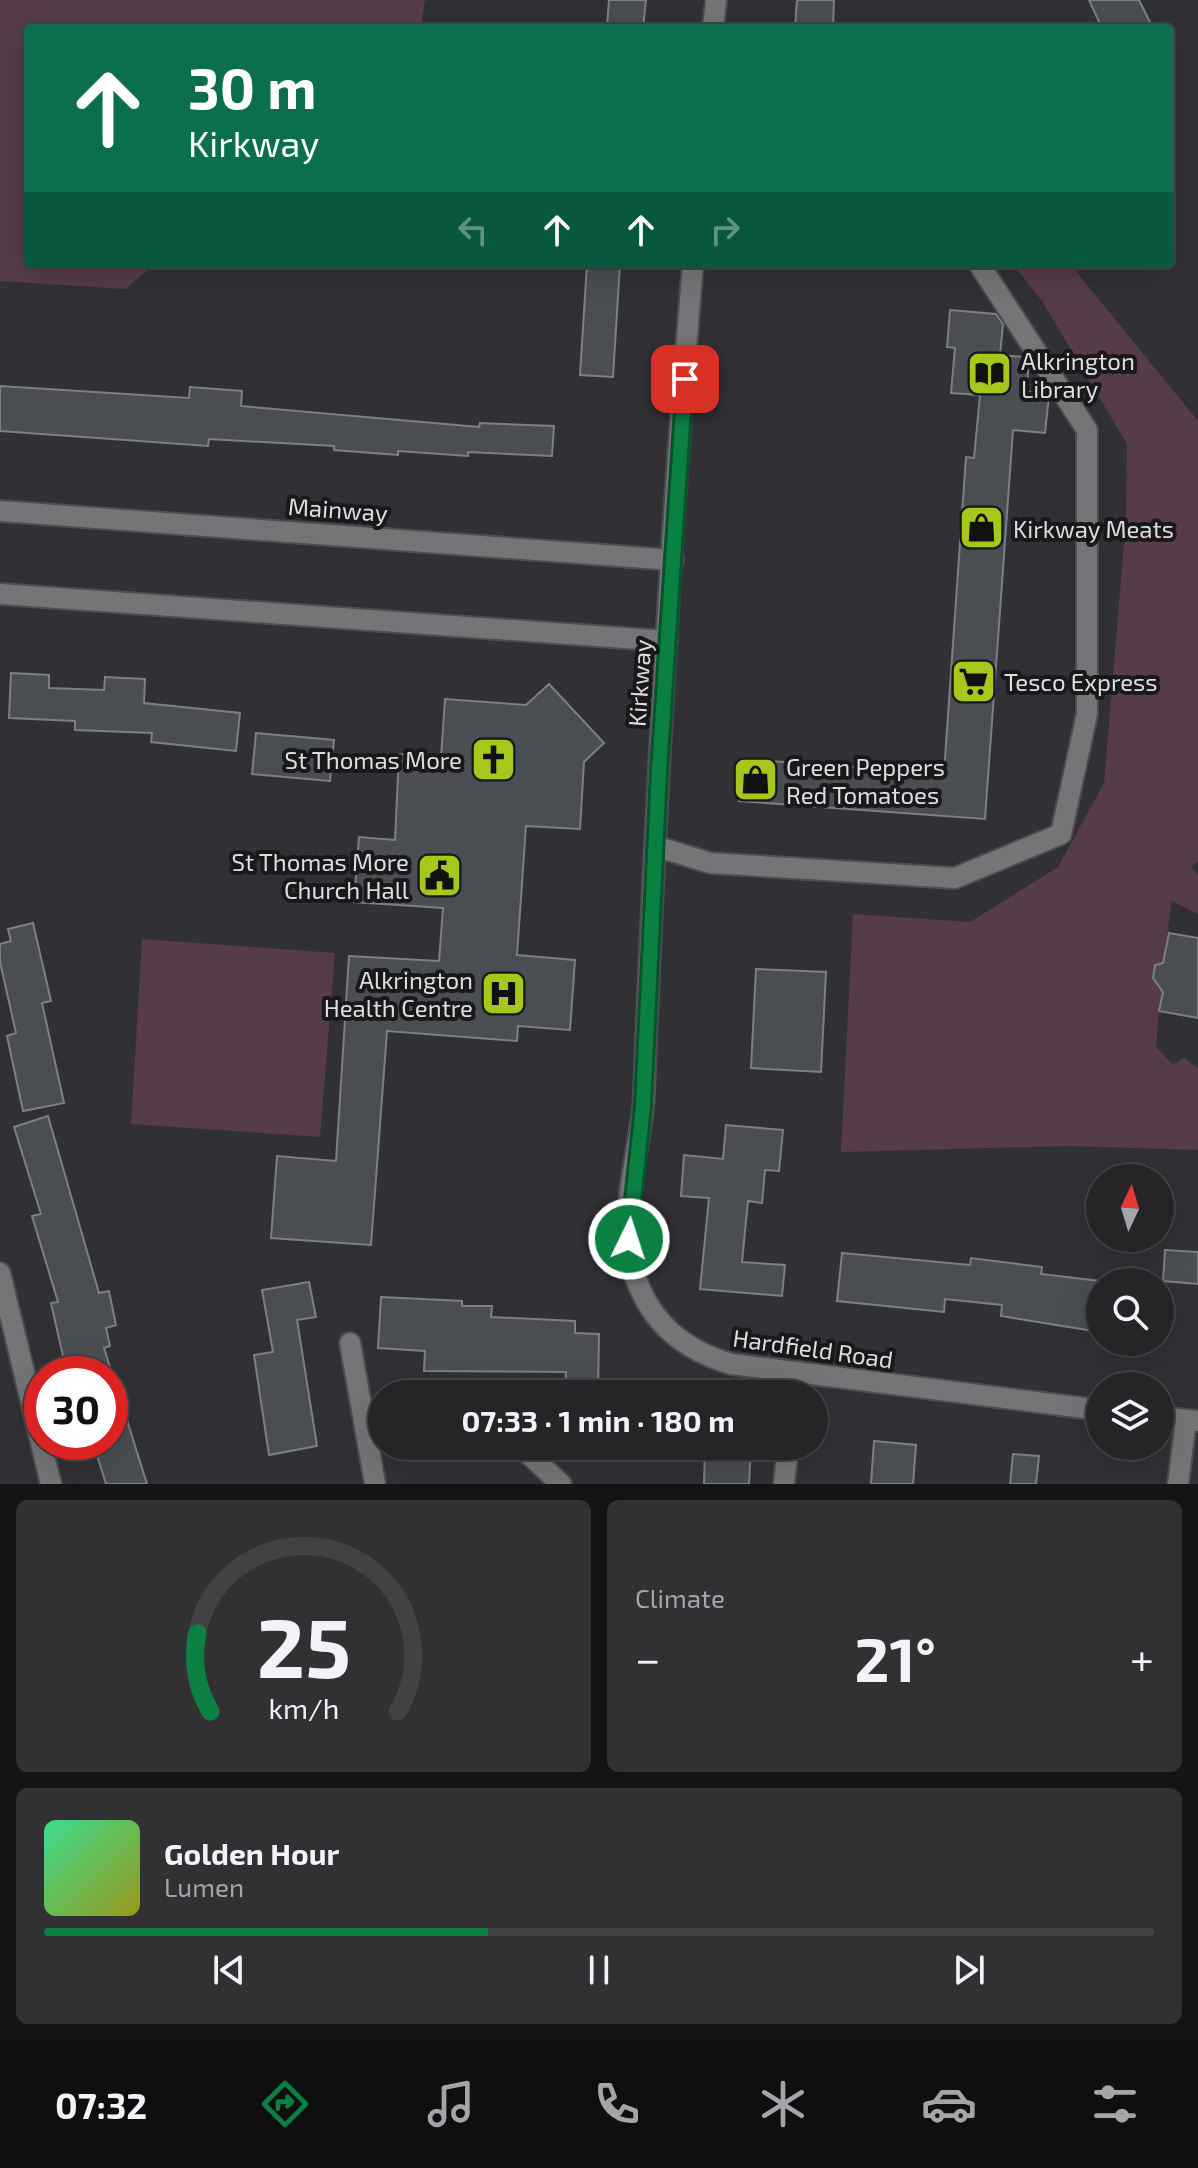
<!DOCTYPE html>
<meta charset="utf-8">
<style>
:root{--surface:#252528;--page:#313134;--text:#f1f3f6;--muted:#a3a5a8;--line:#424245;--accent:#0b8043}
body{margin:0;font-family:"Exo 2",sans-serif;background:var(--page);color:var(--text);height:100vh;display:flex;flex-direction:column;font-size:30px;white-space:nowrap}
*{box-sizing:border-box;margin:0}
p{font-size:26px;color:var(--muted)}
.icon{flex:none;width:44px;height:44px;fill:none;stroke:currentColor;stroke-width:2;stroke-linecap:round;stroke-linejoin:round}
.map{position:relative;height:1484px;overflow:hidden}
.sheet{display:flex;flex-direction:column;gap:16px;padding:16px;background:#141416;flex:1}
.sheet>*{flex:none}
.hud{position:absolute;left:24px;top:24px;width:1150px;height:244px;border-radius:8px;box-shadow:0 8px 32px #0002,0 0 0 2px var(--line);background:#0b6e4f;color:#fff;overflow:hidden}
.needle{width:52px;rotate:4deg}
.fabs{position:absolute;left:1086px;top:1164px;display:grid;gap:16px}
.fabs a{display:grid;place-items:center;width:88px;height:88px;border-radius:50%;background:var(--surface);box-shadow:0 8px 32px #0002,0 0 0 2px var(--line);font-size:40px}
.speed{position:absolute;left:24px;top:1356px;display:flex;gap:16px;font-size:40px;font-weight:700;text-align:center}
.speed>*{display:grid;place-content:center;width:104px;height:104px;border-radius:50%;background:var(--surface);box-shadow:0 8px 32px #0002,0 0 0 2px var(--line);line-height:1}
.speed .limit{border:12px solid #d22;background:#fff;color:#111}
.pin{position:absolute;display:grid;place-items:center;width:68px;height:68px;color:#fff;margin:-34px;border-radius:16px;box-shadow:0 4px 12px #0006}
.me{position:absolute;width:88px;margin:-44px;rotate:4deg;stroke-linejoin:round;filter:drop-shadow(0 0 6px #0008)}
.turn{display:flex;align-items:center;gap:28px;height:168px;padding:0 32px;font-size:36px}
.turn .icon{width:104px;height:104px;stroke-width:2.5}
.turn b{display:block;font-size:56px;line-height:68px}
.lanes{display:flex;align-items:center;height:76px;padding:0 32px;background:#0003;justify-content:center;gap:40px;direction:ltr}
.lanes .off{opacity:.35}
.big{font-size:60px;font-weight:700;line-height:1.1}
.sheet .tile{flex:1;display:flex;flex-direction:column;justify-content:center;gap:12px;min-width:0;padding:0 28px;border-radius:12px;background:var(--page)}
.sheet .dial{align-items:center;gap:0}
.dial svg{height:208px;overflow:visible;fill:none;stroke:var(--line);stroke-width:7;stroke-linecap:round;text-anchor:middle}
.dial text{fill:var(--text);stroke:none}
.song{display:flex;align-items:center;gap:24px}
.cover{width:96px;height:96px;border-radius:12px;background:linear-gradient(135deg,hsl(150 70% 55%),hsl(60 70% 35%))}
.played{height:8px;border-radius:4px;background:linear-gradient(90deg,var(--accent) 40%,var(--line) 40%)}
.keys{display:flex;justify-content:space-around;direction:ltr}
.heat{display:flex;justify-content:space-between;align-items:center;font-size:44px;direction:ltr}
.sheet .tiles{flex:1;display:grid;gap:16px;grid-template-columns:1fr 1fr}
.tile:last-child{grid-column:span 2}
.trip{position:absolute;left:368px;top:1380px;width:460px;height:80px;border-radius:40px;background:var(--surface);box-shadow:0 8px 32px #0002,0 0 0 2px var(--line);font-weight:700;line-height:80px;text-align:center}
.tabs{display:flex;height:128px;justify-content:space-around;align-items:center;background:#0f0f10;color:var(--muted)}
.tabs .icon{width:56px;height:56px}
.tabs .active{color:var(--accent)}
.tabs b{font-size:36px;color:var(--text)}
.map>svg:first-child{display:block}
.green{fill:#553c48}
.building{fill:#4a4d51;stroke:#7c7f83;stroke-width:2}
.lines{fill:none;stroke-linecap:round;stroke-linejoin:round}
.minor-casing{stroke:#4d4d51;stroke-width:24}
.minor{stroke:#757476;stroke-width:20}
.route-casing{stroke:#07532c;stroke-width:20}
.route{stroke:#0b8043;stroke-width:14}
.labels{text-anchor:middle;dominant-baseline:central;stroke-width:8;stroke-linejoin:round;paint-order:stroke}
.poi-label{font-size:24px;fill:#dedee1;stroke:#19191b;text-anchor:start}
.street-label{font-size:24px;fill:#dedee1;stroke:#19191b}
</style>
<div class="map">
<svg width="1198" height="1484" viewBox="0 0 1198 1484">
<rect width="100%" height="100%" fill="#313135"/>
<g class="green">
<polygon points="0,0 425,0 421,28 28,28 28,264 155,264 125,289 0,281"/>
<polygon points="1013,264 1070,264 1198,421 1198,861 1191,866 1198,875 1198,914 1172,901 1163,963 1155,966 1173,986 1159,1011 1156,1047 1173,1065 1184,1058 1198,1068 1198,1150 1070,1146 841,1152 853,914 970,922 1058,867 1104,783 1126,519 1127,444 1042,301"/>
<polygon points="142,939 335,953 320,1137 131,1124"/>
</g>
<g class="building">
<polygon points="609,0 646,0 643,28 607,26"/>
<polygon points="797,0 834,0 833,28 795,28"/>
<polygon points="1089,0 1139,0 1153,28 1102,28"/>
<polygon points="587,264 620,264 613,377 580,375"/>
<polygon points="950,310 996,314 1003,324 1000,355 1024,357 1029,364 1026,391 1049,395 1045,433 1013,430 985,819 739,801 742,759 944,773 966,457 974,458 980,395 951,393 955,348 947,347"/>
<polygon points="0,386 189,398 190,387 242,391 241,406 479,427 480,423 554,426 552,456 468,452 468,456 398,451 398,455 334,450 334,446 209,439 208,446 0,431"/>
<polygon points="11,673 49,675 49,688 104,690 105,677 145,679 144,703 240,713 236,751 151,742 152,733 75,730 75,721 9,718"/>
<polygon points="549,684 604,743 584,762 580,829 526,826 517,955 575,960 570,1030 518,1026 517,1041 387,1031 371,1245 271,1238 277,1156 336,1161 349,956 439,961 443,908 354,902 359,837 395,840 399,754 441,757 445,699 526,705"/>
<polygon points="256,733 334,740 330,781 252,774"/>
<polygon points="33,923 51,1001 42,1003 64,1103 23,1111 7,1036 16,1033 0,962 0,944 11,941 8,929"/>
<polygon points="1169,933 1198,938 1198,1018 1159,1011 1163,992 1153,978 1155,965 1163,963"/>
<polygon points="756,969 826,972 821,1072 751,1068"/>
<polygon points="48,1116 99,1293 109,1291 116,1325 106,1328 110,1346 104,1348 112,1374 67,1374 51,1303 58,1302 32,1216 41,1214 14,1127"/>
<polygon points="726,1125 783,1130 779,1171 765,1170 762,1203 748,1201 742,1262 785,1265 782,1296 700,1289 709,1198 681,1196 684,1155 723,1159"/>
<polygon points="1165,1250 1198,1252 1198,1284 1163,1281"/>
<polygon points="842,1253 970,1265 971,1258 1042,1267 1041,1274 1100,1281 1100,1332 1001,1316 1002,1305 945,1299 944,1312 837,1301"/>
<polygon points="309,1282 316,1317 297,1320 317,1446 269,1455 254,1355 273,1352 262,1290"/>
<polygon points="381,1297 462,1301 462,1306 492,1306 491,1317 575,1321 575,1333 599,1334 598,1393 565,1393 566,1372 424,1371 425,1351 378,1348"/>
<polygon points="116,1385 147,1484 106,1484 93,1442 110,1442 110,1386"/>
<polygon points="874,1441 916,1445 913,1484 871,1484"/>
<polygon points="705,1446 751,1446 749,1484 704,1484"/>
<polygon points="1013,1454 1039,1456 1036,1484 1010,1484"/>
</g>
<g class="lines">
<defs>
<g id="minor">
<polyline points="713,28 716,0"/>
<path d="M693,264C671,523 657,782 646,1041C645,1063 645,1086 643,1108C638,1155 621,1210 630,1257C642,1315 677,1348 731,1364L1100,1410"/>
<polyline points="0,511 673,560"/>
<polyline points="0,594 667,641"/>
<polyline points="655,846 710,863 955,878 1061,834 1087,714 1087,430 979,264"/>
<polyline points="0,1273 51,1484"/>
<polyline points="350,1343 375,1483"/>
<polyline points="1160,1417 1198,1421"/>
<polyline points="520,1446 561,1484"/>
<polyline points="784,1484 788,1446"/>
<polyline points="1178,1484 1186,1420"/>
</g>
</defs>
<use href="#minor" class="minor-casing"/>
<use href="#minor" class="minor"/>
</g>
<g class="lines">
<defs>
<polyline id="route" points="629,1239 643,1106 659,771 685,379"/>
</defs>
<use href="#route" class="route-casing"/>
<use href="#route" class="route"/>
</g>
<defs>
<symbol id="library-square" viewBox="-11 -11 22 22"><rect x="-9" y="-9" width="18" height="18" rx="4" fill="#a8c71c" stroke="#19191b"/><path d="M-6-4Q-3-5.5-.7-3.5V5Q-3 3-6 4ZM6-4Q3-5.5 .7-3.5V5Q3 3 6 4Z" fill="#111"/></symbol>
<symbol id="shop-square" viewBox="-11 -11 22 22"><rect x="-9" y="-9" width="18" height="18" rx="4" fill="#a8c71c" stroke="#19191b"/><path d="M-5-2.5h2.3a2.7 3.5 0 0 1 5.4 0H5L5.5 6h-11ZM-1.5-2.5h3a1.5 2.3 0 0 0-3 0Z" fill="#111"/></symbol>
<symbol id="supermarket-square" viewBox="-11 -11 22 22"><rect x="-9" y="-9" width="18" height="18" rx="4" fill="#a8c71c" stroke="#19191b"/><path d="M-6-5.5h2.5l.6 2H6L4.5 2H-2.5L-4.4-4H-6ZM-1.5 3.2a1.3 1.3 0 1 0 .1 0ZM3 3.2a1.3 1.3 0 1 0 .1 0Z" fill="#111"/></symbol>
<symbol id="church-square" viewBox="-11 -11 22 22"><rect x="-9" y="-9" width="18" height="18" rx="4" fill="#a8c71c" stroke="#19191b"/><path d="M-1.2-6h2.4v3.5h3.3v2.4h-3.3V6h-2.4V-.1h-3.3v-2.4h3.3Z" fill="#111"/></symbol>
<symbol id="civic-square" viewBox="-11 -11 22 22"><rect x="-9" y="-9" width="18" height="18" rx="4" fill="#a8c71c" stroke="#19191b"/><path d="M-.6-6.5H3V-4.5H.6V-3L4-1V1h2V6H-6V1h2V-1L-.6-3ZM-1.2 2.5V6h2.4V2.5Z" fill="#111"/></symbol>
<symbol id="hospital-square" viewBox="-11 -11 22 22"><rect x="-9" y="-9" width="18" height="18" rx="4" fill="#a8c71c" stroke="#19191b"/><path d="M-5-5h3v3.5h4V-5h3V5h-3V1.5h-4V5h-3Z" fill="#111"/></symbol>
</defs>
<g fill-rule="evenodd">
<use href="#library-square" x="964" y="348" width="51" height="51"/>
<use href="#shop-square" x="956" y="502" width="51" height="51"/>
<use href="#supermarket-square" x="948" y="656" width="51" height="51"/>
<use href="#church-square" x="468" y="734" width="51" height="51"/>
<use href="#shop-square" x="730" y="754" width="51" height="51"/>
<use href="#civic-square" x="414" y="850" width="51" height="51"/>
<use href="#hospital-square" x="478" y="968" width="51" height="51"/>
</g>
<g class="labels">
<g class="poi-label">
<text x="1021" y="360">Alkrington<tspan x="1021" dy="28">Library</tspan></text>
<text x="1013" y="528">Kirkway Meats</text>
<text x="1004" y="681">Tesco Express</text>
<text x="462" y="759" text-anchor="end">St Thomas More</text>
<text x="786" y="766">Green Peppers<tspan x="786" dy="28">Red Tomatoes</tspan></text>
<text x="409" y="861" text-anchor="end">St Thomas More<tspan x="409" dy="28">Church Hall</tspan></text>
<text x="473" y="979" text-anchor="end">Alkrington<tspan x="473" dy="28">Health Centre</tspan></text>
</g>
<g class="street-label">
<text transform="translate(338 509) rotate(4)">Mainway</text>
<text transform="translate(639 683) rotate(-86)">Kirkway</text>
<text transform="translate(813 1348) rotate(8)">Hardfield Road</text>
</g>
</g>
</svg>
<div class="fabs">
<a><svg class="needle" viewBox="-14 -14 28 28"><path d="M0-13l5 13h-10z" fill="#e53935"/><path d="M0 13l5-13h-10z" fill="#a3a5a8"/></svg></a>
<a><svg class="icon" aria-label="search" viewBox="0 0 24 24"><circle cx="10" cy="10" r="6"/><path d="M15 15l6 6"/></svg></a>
<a><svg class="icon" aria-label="layers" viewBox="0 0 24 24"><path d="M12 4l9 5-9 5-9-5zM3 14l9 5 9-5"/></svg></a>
</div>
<div class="speed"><div class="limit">30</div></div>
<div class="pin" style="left:685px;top:379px;background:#d93025"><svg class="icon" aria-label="arrive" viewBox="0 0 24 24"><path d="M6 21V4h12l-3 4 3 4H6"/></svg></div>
<svg class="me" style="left:629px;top:1239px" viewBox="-20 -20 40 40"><circle r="17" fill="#0b8043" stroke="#fff" stroke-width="3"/><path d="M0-11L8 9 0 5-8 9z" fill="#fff"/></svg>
<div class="trip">07:33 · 1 min · 180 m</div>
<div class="hud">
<div class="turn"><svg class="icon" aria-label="ahead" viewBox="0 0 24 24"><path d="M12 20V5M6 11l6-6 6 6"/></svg><div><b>30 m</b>Kirkway</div></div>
<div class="lanes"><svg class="icon off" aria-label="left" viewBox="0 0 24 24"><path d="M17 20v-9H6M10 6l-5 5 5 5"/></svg><svg class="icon" aria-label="ahead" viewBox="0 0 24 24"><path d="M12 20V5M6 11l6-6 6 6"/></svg><svg class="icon" aria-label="ahead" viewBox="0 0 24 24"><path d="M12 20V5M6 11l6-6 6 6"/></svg><svg class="icon off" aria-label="right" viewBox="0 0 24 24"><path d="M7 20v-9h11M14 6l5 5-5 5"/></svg></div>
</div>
</div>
<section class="sheet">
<div class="tiles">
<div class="tile dial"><svg viewBox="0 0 100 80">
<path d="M14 69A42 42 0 1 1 86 69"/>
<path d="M14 69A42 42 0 0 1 9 39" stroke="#0b8043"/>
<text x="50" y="56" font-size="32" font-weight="700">25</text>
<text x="50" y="72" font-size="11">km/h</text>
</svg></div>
<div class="tile"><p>Climate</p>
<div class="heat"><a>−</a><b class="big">21°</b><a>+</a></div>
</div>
<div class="tile">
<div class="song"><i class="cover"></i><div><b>Golden Hour</b><p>Lumen</p></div></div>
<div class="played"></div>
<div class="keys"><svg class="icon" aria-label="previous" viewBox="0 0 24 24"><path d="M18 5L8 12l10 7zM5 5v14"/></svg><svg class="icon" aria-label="pause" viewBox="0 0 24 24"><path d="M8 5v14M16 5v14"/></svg><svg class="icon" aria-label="next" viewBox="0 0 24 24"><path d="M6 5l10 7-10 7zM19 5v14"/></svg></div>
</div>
</div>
</section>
<nav class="tabs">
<b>07:32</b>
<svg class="icon active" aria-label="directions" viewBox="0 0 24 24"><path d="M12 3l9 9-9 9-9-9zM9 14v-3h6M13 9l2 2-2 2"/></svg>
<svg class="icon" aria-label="music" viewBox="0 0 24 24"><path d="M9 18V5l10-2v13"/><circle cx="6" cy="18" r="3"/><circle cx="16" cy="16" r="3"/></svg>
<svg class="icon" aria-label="phone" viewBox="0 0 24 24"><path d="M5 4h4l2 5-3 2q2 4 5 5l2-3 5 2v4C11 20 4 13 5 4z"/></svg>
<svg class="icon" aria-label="climate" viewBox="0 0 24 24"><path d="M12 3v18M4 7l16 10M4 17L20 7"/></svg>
<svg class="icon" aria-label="car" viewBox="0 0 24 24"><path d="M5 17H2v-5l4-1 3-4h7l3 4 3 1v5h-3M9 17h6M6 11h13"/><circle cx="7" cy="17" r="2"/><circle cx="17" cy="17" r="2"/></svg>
<svg class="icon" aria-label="filters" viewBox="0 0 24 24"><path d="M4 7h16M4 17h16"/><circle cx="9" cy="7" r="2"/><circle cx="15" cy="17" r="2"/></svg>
</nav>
